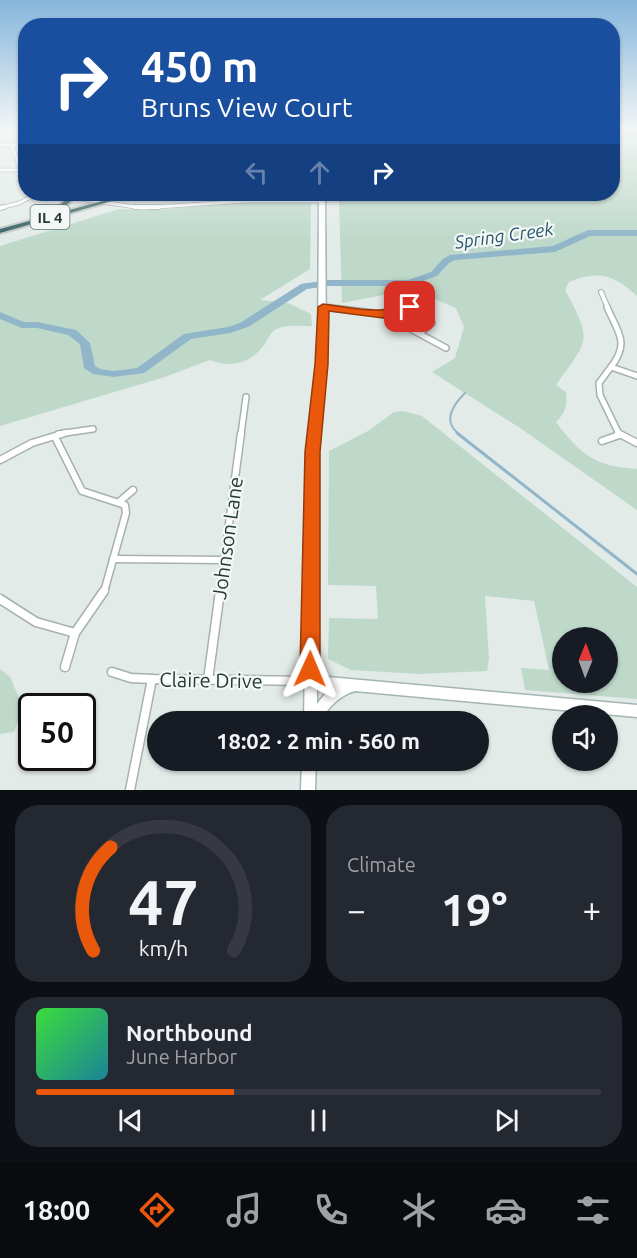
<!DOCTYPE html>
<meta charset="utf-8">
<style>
:root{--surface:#171b24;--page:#242831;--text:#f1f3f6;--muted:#9ea1a6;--line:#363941;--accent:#ea580c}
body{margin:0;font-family:Ubuntu,sans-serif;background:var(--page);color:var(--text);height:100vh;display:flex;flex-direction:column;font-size:22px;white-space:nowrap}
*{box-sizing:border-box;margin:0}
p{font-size:20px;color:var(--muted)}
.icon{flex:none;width:33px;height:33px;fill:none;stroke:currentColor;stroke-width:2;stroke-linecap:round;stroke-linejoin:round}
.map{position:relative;height:790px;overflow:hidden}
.drawer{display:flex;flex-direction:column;gap:15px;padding:15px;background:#0d0f14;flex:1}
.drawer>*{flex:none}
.guide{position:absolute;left:18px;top:18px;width:602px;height:183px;border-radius:24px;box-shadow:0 2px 4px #0004;background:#1a4fa0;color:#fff;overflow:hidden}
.needle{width:39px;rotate:1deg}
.buttons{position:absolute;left:552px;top:627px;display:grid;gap:12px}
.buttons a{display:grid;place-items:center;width:66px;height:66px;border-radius:50%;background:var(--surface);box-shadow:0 2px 4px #0004;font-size:30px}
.speed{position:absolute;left:18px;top:693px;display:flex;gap:12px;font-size:30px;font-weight:700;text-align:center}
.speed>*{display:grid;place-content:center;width:78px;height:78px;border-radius:50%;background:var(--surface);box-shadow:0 2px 4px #0004;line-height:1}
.speed .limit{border:3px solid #111;border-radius:9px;background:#fff;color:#111}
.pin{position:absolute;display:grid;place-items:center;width:51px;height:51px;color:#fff;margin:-26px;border-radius:12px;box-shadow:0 3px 9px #0006}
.me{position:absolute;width:66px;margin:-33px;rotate:1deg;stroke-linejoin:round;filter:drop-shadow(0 0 4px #0008)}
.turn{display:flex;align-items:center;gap:21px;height:126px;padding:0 24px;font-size:27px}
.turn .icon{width:78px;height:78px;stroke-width:2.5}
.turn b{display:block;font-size:42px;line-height:51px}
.lanes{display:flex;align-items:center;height:57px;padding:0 24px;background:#0003;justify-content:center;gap:30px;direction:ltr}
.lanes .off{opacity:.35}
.big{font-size:45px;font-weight:700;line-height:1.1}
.drawer .card{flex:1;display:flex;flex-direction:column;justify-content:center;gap:9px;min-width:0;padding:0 21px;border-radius:24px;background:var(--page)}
.drawer .dial{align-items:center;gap:0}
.dial svg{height:156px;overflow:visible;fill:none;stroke:var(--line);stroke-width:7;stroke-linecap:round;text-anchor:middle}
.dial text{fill:var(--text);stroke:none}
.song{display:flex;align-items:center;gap:18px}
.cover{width:72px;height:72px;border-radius:9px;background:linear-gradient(135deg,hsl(120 70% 55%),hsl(190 70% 35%))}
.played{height:6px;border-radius:3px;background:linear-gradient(90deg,var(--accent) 35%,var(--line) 35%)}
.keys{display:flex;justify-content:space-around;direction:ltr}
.heat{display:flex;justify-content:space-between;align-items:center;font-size:33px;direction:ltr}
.drawer .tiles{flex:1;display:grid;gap:15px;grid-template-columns:1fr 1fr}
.card:last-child{grid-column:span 2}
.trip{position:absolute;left:147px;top:711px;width:342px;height:60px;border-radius:30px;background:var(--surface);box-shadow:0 2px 4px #0004;font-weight:700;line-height:60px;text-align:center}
.tab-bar{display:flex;height:96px;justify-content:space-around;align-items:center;background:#090b0e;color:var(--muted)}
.tab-bar .icon{width:42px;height:42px}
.tab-bar .on{color:var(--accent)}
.tab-bar b{font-size:27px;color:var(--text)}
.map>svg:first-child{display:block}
.green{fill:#bed9ca;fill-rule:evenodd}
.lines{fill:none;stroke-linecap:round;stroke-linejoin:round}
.stream-far1{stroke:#91b6c9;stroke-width:2}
.stream{stroke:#91b6c9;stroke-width:3}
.river{fill:#91b6c9;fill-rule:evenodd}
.street-far4-casing{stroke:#a6b2b0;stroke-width:4.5}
.street-far3-casing{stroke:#a6b2b0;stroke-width:6}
.street-far2-casing{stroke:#a6b2b0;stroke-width:8}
.street-far1-casing{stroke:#a6b2b0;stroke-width:9}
.street-casing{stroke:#a6b2b0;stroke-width:11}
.secondary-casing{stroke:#a3b5b2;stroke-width:3}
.highway-casing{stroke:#c2c8c7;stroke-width:4}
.street-far4{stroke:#fff;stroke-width:3}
.street-far3{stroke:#fff;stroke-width:4}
.street-far2{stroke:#fff;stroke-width:5}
.street-far1{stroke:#fff;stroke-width:6}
.street{stroke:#fff;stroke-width:8}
.secondary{fill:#fff;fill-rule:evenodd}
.highway{fill:#346261;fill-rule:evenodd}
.route{fill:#ea580c;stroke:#983908;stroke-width:1.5}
.labels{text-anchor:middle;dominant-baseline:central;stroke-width:4.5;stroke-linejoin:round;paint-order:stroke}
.shield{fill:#f3f8f6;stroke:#637371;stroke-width:1.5}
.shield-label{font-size:15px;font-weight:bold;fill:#253a38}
.water-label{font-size:18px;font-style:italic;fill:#26556e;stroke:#f3f8f6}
.near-street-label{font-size:20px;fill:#253a38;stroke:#f3f8f6}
</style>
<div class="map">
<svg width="637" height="790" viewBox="0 0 637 790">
<rect width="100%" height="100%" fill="#e3ebe9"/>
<g class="green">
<path d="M612,128L637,130V296C614,275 599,270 569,282L565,290C593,342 589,338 556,385L566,392C567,406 566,412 556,422C581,455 594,466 637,469V510L520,428L432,372L455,358L464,327L456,308L420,293L399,292L342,303L339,201L341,194H612Z"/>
<path d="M241,202L311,203L310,269L260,300L288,303L311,314L312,326C301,326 284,324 275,330C270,333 267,341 264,345C250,364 232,368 210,360L165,377L0,426V246L119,209L159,210Z"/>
<path d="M403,411L422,416L637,587V699L525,690L521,668L549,670L534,601L485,596L489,659L487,671L419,674L351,670L328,659L329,618L378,619L376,586L328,585L329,451L368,431L394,412ZM562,638H608V682H562Z"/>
<polygon points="0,669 10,677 23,707 14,732 0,734"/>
</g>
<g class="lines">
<path class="stream-far1" d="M459,434C442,421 453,405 465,393"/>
<polyline class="stream" points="457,433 637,574"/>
<polygon class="river" points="588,230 637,230 637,236 590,236 555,252 455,260 449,263 437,276 409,286 328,286 307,289 248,327 230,333 191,339 144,373 114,377 93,374 84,368 80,344 68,335 37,328 22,328 0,319 0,312 24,322 37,322 76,330 90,343 95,366 100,369 114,371 137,368 184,334 228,327 240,323 301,284 328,280 408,280 431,272 443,259 450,255 553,246"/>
<defs>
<g id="street-far4">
<polyline points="0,145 26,145"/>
<polyline points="12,145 26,185"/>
<polyline points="0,170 20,170"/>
<polyline points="49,194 142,208 246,201 323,201"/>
<polyline points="0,208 19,203 37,194"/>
</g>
<g id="street-far3">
<polyline points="135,207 159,207"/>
<polyline points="0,208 4,207"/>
<polyline points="601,292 608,308"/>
<polyline points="323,307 335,308"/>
<polyline points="397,308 417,308"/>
</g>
<g id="street-far2">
<polyline points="323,307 383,314 446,348"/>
<path d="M607,307C618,333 630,342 611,367L637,376"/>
<polyline points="383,314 403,307 424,311 432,323 420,333"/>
<polyline points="611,367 599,383 600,395 619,434"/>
<polyline points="58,434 93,429"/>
<polyline points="241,434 246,397"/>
</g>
<g id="street-far1">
<polyline points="618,433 637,443"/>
<polyline points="55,437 82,491 125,505 126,513 104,592"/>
<polyline points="602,441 619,435"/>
<polyline points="0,460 32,443 65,433"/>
<polyline points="119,502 133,490"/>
<polyline points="113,559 224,560"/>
<polyline points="220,592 241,433"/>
</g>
<g id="street">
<polyline points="0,599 36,622 75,633"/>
<polyline points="65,667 75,633 104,591"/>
<polyline points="112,672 131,678 152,679 310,681"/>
<polyline points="208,680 220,591"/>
<polyline points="130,790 152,679"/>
</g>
<g id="secondary">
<path d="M319,194H325L326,353L318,452L317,676L637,705V717L355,691C339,696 329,706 320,722H304L308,452L318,353ZM317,687L332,689L324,695L317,704Z"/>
<polygon points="302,760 316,760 315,790 301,790"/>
</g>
<g id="highway">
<polygon points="62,194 72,200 62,209 58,207 65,200 59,196"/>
<polygon points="128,194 137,194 0,233 0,229"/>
</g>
</defs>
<use href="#street-far4" class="street-far4-casing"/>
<use href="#street-far3" class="street-far3-casing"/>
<use href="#street-far2" class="street-far2-casing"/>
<use href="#street-far1" class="street-far1-casing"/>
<use href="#street" class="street-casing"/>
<use href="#secondary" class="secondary-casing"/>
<use href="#highway" class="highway-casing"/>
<use href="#street-far4" class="street-far4"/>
<use href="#street-far3" class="street-far3"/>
<use href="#street-far2" class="street-far2"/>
<use href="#street-far1" class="street-far1"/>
<use href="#street" class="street"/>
<use href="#secondary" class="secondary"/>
<use href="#highway" class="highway"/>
</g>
<linearGradient id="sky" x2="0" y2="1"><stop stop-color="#85b5dc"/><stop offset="0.54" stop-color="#f2f6f5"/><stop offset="1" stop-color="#f2f6f5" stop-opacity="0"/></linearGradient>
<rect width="637" height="239" fill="url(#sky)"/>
<path class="route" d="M323,304C341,306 362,311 380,310C392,310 405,298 416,307L414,310L400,311L383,318L329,311L328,364L320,452V669L317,675L310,678L303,675L300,669L305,452L315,364L318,307Z"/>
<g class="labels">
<rect class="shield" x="30.5" y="205" width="39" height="24" rx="4.5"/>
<g class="shield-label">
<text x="50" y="217">IL 4</text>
</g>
<g class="water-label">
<text transform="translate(504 235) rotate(-8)">Spring Creek</text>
</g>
<g class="near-street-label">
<text transform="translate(227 538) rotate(-82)">Johnson Lane</text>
<text transform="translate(211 680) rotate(1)">Claire Drive</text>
</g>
</g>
</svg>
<div class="buttons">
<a><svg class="needle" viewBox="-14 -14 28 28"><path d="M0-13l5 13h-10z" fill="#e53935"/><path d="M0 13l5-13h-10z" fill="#9ea1a6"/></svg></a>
<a><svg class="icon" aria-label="sound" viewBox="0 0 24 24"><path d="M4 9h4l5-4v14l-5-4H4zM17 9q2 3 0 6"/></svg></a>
</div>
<div class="speed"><div class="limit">50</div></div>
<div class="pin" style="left:410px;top:307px;background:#d93025"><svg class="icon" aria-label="arrive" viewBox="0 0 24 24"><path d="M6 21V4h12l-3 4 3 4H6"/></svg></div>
<svg class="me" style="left:310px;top:669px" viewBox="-20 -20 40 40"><path d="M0-17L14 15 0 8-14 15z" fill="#ea580c" stroke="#fff" stroke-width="4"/></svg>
<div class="trip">18:02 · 2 min · 560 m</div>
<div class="guide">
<div class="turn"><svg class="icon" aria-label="right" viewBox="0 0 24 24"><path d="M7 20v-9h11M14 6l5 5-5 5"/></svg><div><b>450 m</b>Bruns View Court</div></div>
<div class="lanes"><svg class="icon off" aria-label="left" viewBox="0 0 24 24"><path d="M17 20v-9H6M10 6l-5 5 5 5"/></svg><svg class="icon off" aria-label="ahead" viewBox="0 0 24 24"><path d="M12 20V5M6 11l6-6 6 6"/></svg><svg class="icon" aria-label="right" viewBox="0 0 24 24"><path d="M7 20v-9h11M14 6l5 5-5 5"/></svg></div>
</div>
</div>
<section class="drawer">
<div class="tiles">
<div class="card dial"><svg viewBox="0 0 100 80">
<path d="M14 69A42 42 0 1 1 86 69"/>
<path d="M14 69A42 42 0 0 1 23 16" stroke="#ea580c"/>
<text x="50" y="56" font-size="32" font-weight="700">47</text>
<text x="50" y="72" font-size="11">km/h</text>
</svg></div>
<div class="card"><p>Climate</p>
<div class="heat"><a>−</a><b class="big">19°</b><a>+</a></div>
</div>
<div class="card">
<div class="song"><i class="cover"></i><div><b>Northbound</b><p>June Harbor</p></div></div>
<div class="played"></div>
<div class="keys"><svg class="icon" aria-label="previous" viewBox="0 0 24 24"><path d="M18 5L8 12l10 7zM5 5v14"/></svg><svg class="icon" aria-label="pause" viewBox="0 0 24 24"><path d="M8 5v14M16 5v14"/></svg><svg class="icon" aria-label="next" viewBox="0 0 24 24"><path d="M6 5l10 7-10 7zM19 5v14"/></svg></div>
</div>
</div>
</section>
<nav class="tab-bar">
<b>18:00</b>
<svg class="icon on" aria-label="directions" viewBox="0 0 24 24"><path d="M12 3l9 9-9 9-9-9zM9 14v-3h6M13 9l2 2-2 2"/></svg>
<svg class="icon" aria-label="music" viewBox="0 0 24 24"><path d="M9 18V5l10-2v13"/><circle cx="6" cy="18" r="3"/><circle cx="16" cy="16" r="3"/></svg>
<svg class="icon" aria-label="phone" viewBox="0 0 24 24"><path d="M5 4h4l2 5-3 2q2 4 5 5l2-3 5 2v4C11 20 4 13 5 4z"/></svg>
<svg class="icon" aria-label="climate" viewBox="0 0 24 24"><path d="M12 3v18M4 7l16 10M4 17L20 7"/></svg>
<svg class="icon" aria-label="car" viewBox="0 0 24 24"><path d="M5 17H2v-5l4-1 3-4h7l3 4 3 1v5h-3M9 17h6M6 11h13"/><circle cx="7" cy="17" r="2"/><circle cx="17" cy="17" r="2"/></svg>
<svg class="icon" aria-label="filters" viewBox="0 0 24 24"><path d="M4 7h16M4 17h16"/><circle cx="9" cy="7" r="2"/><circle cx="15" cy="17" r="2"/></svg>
</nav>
